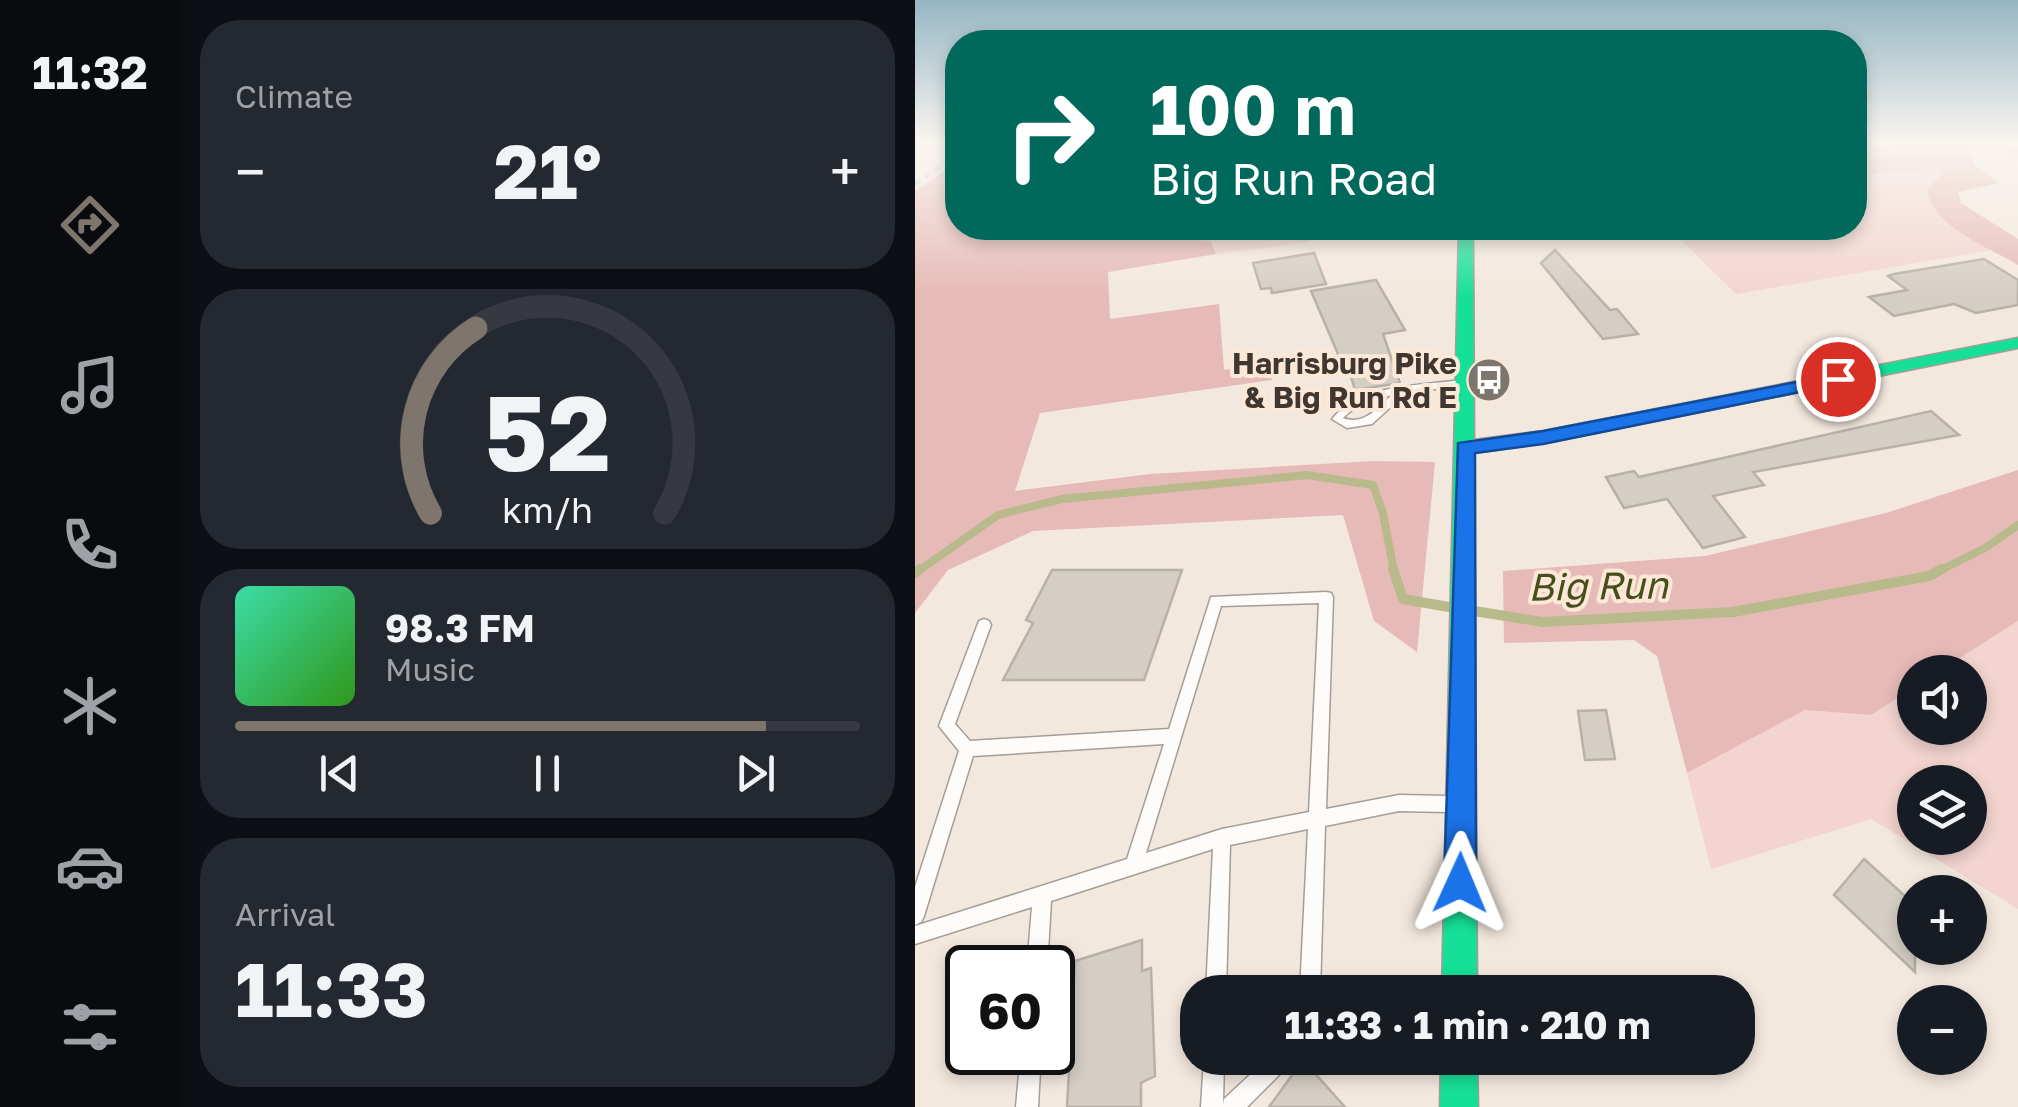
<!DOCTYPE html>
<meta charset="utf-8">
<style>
:root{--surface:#171b24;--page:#242831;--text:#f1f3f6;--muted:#9ea1a6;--line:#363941;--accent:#7e756d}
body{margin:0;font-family:"Golos Text",sans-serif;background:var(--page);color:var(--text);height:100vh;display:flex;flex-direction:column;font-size:38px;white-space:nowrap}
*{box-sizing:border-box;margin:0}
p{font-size:32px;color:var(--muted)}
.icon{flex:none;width:55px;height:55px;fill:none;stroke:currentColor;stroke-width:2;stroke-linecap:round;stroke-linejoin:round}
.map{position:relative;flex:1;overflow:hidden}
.panel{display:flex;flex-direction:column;gap:20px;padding:20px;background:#0d0f14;width:735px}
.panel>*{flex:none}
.hud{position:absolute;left:30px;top:30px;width:922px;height:210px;border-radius:40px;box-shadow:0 5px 15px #0003;background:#00695c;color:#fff;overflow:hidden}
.fabs{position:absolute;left:982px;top:655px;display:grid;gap:20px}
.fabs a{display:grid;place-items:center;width:90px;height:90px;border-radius:50%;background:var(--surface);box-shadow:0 5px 15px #0003;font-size:50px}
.speed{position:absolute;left:30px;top:945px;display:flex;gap:20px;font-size:50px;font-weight:700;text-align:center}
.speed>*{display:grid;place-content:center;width:130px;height:130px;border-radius:50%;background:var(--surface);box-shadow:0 5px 15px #0003;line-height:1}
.speed .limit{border:5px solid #111;border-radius:15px;background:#fff;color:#111}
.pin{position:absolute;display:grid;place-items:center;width:85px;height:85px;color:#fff;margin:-42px;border:5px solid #fff;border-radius:50%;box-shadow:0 2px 10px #0007}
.me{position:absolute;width:110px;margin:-55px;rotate:1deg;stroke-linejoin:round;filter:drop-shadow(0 0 8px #0008)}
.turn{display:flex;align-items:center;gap:35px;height:210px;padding:0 40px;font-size:45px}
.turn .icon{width:130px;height:130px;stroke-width:2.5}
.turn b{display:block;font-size:70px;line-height:85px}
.big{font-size:75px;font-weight:700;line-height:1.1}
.panel .card{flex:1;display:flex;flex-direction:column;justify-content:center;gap:15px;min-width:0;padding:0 35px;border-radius:40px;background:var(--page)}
.panel .dial{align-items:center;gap:0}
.dial svg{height:260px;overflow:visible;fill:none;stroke:var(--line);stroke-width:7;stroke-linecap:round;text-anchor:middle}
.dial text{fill:var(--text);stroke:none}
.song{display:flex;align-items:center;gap:30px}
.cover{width:120px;height:120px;border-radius:15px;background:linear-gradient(135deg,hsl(160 70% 55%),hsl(110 70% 35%))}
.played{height:10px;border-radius:5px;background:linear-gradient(90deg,var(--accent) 85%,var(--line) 85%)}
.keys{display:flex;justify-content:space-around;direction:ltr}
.heat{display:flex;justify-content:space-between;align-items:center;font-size:55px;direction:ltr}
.trip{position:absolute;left:265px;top:975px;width:575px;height:100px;border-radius:40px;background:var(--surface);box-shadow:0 5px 15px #0003;font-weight:700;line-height:100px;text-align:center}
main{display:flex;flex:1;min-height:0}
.tabs{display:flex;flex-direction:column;width:180px;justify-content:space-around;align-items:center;background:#090b0e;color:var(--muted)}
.tabs .icon{width:70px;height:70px}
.tabs .on{color:var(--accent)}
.tabs b{font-size:45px;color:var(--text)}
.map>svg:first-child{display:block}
.green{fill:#f3d4cf;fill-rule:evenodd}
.forest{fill:#e6bab6}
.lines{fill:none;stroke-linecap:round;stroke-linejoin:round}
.stream-far1{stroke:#b8ba8b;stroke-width:8}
.stream{stroke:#b8ba8b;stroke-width:10}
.building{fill:#d4cec5;stroke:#b8b1a8;stroke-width:2.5}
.lane-casing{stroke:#a59d96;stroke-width:3}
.fast-casing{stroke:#a59d96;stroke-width:3}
.lane{fill:#fdfcfa;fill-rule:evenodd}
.fast{fill:#16e098;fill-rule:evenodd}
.rail{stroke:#c7c4c2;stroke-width:4;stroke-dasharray:6 6;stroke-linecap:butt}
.route{fill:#1a73e8;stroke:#114b97;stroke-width:2.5}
.labels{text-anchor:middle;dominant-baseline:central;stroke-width:8;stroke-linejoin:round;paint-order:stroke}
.far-poi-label{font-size:30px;font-weight:bold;fill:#3f3730;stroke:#fbe8d6;text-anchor:end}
.water-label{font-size:38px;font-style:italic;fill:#484d1d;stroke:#fbe8d6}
</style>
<main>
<nav class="tabs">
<b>11:32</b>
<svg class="icon on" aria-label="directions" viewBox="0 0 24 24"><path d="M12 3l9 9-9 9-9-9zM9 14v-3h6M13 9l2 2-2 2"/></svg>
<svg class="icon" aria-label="music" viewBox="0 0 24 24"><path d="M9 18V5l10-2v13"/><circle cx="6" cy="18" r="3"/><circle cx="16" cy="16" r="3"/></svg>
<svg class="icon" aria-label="phone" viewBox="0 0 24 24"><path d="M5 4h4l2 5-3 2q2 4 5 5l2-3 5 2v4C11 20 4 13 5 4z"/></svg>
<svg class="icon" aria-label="climate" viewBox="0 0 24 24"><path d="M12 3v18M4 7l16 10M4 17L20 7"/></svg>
<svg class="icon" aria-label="car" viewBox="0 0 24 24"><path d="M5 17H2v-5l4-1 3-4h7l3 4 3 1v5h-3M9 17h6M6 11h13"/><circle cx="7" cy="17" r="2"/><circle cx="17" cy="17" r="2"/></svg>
<svg class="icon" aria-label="filters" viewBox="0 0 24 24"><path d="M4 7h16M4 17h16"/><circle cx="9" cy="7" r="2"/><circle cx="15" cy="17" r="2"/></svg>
</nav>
<section class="panel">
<div class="card"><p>Climate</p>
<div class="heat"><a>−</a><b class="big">21°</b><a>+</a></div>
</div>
<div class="card dial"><svg viewBox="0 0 100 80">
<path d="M14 69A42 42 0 1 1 86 69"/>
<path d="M14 69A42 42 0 0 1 28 12" stroke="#7e756d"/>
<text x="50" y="56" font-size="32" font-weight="700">52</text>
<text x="50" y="72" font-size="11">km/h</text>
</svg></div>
<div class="card">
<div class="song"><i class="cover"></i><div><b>98.3 FM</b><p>Music</p></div></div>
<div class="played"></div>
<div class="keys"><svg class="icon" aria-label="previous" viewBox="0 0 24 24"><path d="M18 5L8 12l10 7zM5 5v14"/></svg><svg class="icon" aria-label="pause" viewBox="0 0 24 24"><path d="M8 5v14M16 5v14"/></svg><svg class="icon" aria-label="next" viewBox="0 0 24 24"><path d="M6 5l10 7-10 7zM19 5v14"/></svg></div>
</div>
<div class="card"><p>Arrival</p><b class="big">11:33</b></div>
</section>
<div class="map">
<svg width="1103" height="1107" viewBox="0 0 1103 1107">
<rect width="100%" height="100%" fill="#f3e8de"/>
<g class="green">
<polygon points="1000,167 1023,168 1028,173 1029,221 1077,250 821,294 754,228 940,228 940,175"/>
<polygon points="253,228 391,228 393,242 301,254 296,241 259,238"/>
<path d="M1103,621V909L956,819L796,869L772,773L890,710L956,715L1000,687V728H1055V672H1023ZM1000,782H1055V838H1000Z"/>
</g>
<g class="forest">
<path d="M990,141H1081L1103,149V159L1063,145L1055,151L1059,164L1084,183L1043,192L1046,203L1103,239V265C1072,246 1019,228 1012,190L1028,173L1023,168L940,175V150L993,143Z"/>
<polygon points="42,162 42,228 171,228 175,233 253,228 259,238 296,241 301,254 193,272 195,319 304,304 309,370 353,363 357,380 125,413 100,491 235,474 458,461 520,462 502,652 459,621 428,515 118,531 33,570 0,613 0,191"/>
<polygon points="1103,470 1103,621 1023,672 1000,672 1000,687 956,715 890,710 772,773 742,656 719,640 589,643 588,571 790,556 971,513"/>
</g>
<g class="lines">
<g class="stream-far1">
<polyline points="2,572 83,515 147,499 392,475 458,485 468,513 479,572"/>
<polyline points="1022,572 1070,548 1103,525"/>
</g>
<g class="stream">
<polyline points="478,569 488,599 534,607"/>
<polyline points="0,573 5,569"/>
<polyline points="559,611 628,622 818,612 1014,576 1027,569"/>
</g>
</g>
<g class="building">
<polygon points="640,250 695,310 702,309 723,334 688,339 626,263"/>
<polygon points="399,253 411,284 357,293 356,288 346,289 338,263"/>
<polygon points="1069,259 1103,280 1103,305 1061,313 1039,304 979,316 954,297 992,290 973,276 979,274"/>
<polygon points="461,280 490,330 468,334 485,383 440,390 431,360 426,361 396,291"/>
<polygon points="1016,411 1044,435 838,472 849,485 798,496 830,537 788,548 752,499 709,508 691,477 719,471 724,477"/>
<polygon points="137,570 267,570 229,680 88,680 118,623 111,620"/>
<polygon points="691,710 700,759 670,760 663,711"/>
<polygon points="949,859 1000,905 1000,972 919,895"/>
<polygon points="227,940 227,971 236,968 240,1076 226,1083 226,1107 152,1107 160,961"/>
<polygon points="388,1060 430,1107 354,1107"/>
</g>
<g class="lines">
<defs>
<g id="lane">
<path d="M547,380L550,381V385L491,393L457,424L432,428L417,419C446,383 505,386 547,380ZM477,395C462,408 449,426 428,418C441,404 459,400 477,395Z"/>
<path d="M411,592L416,593L418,597L411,809L484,795L534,796L540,798L542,804L540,810L534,812L484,811L410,826L405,992H385L393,829L315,845L311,992H291L298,849L136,901L132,968H112L117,907L0,944V926L212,859L249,744L58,756L9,916L6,922L0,925V887L44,751L24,726L64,621L69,619L74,621L76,625L40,724L55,741L254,729L296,597ZM404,603L394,812L307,829L231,853L306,606Z"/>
<polygon points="106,1052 126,1052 123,1107 101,1107"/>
<polygon points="289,1058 309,1058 308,1104 309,1099 353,1058 377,1058 374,1065 332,1107 286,1107"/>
</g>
<g id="fast">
<polygon points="544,228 558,228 559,440 629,431 1103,338 1103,348 629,443 559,453 562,992 527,992"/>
<polygon points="526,1058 562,1058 563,1107 525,1107"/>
</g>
</defs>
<use href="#lane" class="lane-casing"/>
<use href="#fast" class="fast-casing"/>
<use href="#lane" class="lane"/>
<use href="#fast" class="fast"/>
<polyline class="rail" points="0,184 42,155"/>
</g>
<linearGradient id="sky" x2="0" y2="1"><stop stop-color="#95b6c3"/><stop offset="0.48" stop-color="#faf5f0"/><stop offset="1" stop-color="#faf5f0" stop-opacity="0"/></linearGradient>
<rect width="1103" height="296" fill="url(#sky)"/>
<polygon class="route" points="923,374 929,375 929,383 628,444 560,453 561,883 556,894 545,899 533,894 529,883 543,443 628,431"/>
<defs>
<symbol id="bus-disc" viewBox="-11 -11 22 22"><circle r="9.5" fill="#7e756d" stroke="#fbe8d6"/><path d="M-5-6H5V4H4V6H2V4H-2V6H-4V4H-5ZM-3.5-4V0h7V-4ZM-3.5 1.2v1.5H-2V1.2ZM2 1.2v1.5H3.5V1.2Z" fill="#fff"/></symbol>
</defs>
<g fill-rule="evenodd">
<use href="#bus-disc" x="549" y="355" width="50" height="50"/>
</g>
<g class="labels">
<g class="far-poi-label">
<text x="542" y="363">Harrisburg Pike<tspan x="542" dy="34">&amp; Big Run Rd E</tspan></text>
</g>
<g class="water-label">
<text transform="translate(683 585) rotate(-1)">Big Run</text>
</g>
</g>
</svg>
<div class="fabs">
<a><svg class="icon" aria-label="sound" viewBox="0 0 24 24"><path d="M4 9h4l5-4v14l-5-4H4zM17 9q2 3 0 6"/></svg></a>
<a><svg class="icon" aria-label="layers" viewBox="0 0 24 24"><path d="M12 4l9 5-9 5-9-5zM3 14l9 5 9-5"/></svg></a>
<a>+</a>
<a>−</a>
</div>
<div class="speed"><div class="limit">60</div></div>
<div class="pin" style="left:923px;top:379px;background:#d93025"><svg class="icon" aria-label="arrive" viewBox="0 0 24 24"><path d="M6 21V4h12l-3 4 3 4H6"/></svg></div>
<svg class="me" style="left:545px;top:883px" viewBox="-20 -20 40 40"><path d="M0-17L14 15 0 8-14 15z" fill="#1a73e8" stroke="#fff" stroke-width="4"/></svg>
<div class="trip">11:33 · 1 min · 210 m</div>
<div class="hud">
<div class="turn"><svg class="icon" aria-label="right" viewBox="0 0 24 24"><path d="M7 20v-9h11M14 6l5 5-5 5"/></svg><div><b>100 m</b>Big Run Road</div></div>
</div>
</div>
</main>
